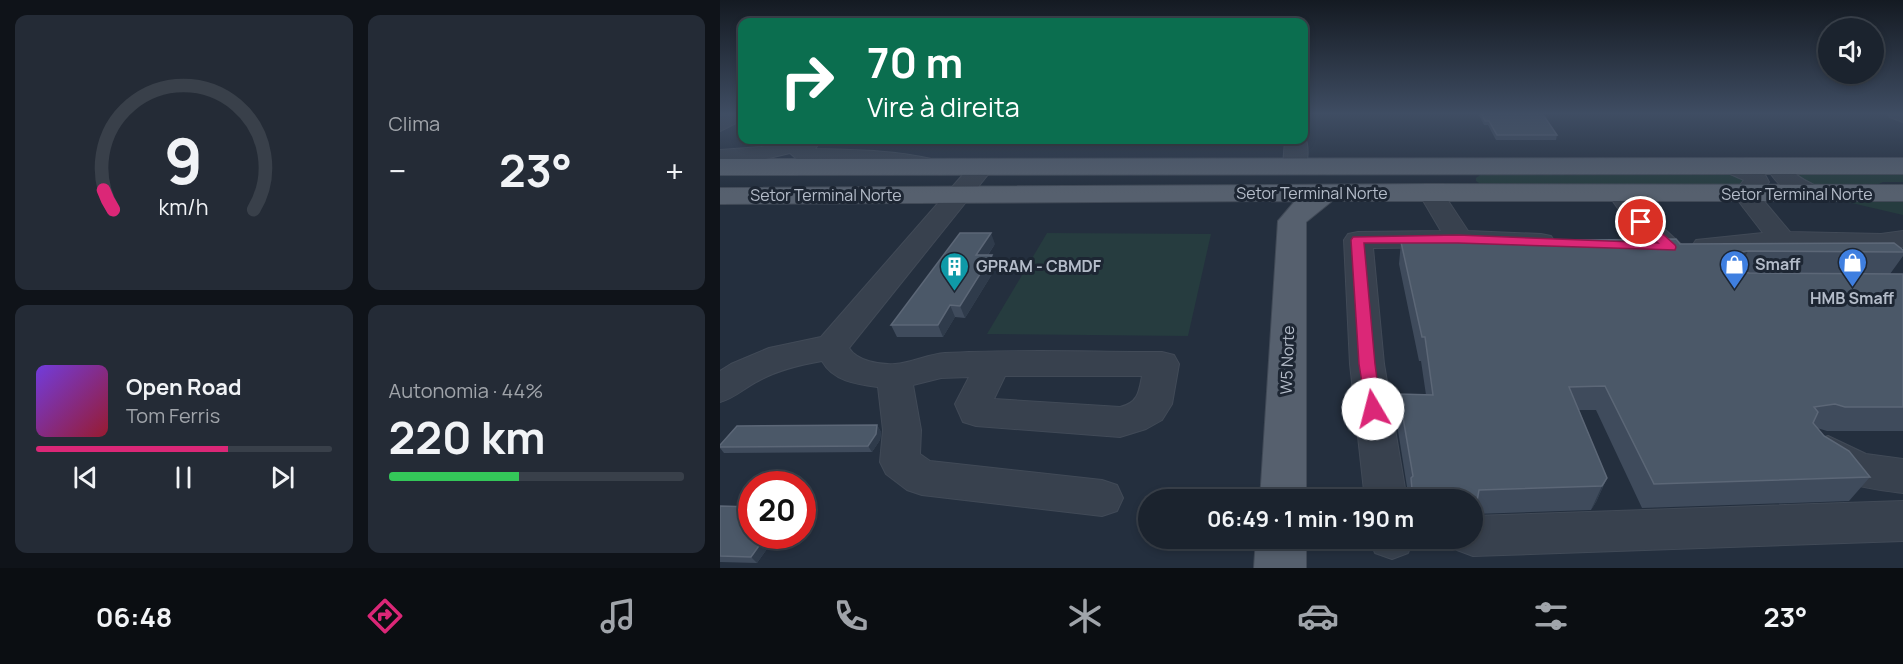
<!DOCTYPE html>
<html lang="pt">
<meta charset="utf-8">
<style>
:root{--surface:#1b232e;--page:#242b36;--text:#f1f3f6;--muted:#a0a4aa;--line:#39404a;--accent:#db2777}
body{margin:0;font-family:Manrope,sans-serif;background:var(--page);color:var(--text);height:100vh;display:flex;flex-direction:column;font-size:22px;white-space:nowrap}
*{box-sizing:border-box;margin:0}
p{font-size:20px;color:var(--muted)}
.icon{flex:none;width:33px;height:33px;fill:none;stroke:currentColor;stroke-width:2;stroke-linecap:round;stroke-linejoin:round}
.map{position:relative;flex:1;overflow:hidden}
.drawer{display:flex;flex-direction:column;gap:15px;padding:15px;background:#0f1319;width:720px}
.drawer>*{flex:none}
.banner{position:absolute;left:18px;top:18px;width:570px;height:126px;border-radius:12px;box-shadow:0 3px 9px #0003,0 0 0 2px var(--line);background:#0b6e4f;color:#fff;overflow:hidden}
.fabs{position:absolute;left:1098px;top:18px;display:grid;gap:12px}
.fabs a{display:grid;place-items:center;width:66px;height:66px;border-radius:50%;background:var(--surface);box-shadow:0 3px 9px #0003,0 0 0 2px var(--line);font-size:30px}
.speed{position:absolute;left:18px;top:471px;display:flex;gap:12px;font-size:30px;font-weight:700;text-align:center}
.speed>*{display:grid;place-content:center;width:78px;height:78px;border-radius:50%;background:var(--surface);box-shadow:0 3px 9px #0003,0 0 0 2px var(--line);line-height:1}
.speed .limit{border:9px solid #d22;background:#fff;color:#111}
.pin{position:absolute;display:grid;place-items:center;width:51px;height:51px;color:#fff;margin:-26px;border:3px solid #fff;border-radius:50%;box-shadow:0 2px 6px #0007}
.me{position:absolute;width:66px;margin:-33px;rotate:352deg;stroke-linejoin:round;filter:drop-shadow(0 0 4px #0008)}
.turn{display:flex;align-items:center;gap:21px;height:126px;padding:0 30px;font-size:27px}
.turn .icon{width:78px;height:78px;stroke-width:2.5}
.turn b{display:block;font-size:42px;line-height:51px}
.big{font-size:45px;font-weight:700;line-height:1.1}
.drawer .widget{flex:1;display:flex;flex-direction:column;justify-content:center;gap:9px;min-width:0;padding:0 21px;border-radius:12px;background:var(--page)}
.drawer .dial{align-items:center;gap:0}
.dial svg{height:156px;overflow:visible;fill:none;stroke:var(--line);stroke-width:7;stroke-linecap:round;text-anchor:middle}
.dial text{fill:var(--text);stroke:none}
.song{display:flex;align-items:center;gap:18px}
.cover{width:72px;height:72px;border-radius:9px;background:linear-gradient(135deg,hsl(260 70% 55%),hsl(350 70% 35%))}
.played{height:6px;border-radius:3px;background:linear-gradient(90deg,var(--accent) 65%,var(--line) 65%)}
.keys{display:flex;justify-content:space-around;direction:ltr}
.heat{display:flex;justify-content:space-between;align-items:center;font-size:33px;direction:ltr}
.charge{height:9px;border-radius:4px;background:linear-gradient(90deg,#34c759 44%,var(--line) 0)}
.drawer .tiles{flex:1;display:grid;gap:15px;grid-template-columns:repeat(2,1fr)}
.trip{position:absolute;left:418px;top:489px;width:345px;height:60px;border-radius:30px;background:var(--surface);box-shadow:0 3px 9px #0003,0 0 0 2px var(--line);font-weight:700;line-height:60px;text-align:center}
.tabs{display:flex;height:96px;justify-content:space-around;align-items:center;background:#0b0e12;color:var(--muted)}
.tabs .icon{width:42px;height:42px}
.tabs .active{color:var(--accent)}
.tabs b{font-size:27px;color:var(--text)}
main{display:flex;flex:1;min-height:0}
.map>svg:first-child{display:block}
.green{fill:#263c3f}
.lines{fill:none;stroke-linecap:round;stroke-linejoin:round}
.minor-casing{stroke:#414a57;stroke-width:2}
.major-casing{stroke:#414a57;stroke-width:2}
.minor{fill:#38414e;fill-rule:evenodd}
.major{fill:#56606e;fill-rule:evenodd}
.wall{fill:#3f4b5c}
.shaded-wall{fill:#2f3b4b}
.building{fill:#4b5868;stroke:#5c6777;stroke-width:1.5}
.route{fill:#db2777;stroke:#8e194d;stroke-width:1.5}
.labels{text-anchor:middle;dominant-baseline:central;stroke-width:6;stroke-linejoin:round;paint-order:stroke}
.street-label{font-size:16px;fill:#b4bcc9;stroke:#1d2633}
.poi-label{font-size:16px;font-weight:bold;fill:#b4bcc9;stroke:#1d2633;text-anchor:start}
</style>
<main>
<section class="drawer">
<div class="tiles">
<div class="widget dial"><svg viewBox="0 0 100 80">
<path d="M14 69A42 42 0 1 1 86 69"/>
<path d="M14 69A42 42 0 0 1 9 59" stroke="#db2777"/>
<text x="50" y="56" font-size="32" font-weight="700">9</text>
<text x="50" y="72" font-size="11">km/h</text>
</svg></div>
<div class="widget"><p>Clima</p>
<div class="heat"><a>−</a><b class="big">23°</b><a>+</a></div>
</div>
<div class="widget">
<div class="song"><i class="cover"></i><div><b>Open Road</b><p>Tom Ferris</p></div></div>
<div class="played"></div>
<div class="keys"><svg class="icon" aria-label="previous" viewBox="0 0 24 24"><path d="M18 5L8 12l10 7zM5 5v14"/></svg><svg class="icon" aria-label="pause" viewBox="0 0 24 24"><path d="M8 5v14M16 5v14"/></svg><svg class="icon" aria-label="next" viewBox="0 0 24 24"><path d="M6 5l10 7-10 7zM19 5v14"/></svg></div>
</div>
<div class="widget"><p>Autonomia · 44%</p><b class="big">220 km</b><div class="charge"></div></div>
</div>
</section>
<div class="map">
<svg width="1183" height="568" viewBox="0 0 1183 568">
<rect width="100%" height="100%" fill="#242f3e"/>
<g class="green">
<polygon points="1005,171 1027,176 1032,186 762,185 756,181 756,178 763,173"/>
<polygon points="1183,171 1183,182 1163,182 1154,186 1090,186 1075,174"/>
<polygon points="1123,201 1183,201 1183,215"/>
<polygon points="327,233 491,234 468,336 267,334"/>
</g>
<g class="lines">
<defs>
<g id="minor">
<polygon points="6,113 22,113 22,120 0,131 0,116"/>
<polygon points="1167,113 1183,113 1183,122 1170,117"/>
<path d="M584,135C589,144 589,163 583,171L575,173L567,171L563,166L565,140H584Z"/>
<path d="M63,140H101L95,149C133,150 173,150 211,159L215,164L211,169L203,171L159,165L86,162L78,160L70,153L41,160L0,164V150L41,147Z"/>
<polygon points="1009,158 1043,171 1049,182 1038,194 1070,232 1161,234 1183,231 1183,247 1161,250 1062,248 986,254 976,252 972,246 976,240 1043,233 1013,194 1024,180 1001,170 997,165 1001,160"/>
<path d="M1063,158L1071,160L1075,165L1074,172C1083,183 1098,183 1105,194L1102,199C1081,205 1062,190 1050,173L1055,160Z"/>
<path d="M262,160L270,162L274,167L270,172L129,348C137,361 160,365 175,364C192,363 208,354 225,353C297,349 370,352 442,352L454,355L459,364L452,404L442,420L426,429L400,437L256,426L243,422L235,404L249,377L221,378L193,385L201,430L200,454L210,461L382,480L397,485L403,498L397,511L382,516L202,495L187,490L166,474L160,462L163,430L158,387C136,384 113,381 102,361C79,365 58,370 38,381C24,388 15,398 0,402V371L11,364L49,348L101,337L254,162ZM285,376H422C419,392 418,403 400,407L274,399Z"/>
<polygon points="710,185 719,187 748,231 821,234 831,236 835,242 831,248 821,250 738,247 653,248 664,364 687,500 645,500 630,364 624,240 628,234 638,232 721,231 698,192 701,187"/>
<polygon points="899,186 908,188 930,216 975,257 979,263 975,269 965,272 955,269 912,228 887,193 890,188"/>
<path d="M1108,436L1146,454L1183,459V493C1150,489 1105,485 1088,452L1094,441Z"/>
<polygon points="1183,501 1183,541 753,556 737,550 732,538 753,538 753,516"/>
<polygon points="649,538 694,538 688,553 672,559 655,553"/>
</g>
<g id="major">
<polygon points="1183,158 1183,174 0,175 0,159"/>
<polygon points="710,184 1183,185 1183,201 612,201 586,222 586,500 540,500 558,221 575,201 0,204 0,188"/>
<polygon points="536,538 586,538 586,568 534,568"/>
</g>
</defs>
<use href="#minor" class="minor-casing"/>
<use href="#major" class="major-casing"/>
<use href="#minor" class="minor"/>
<use href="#major" class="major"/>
</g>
<g class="wall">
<polygon points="758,113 822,113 837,135 836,140 776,140 768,125 764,125"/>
<polygon points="681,242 960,244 1183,250 1183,256 1170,274 1183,274 1183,431 1107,431 1097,428 1104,436 1150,477 1129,501 922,508 876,410 859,410 887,478 876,502 871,510 754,514 753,517 753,500 687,500 688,493 676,418 679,394 706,395 701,361 699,361 679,264"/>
<polygon points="275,244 268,255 272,255 277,266 245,318 235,317 223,337 177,337 171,325"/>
<polygon points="157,425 161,432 160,440 152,452 4,453 0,448 0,445"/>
<polygon points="0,506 32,536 56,536 37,563 0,562"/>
</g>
<g class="shaded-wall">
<polygon points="271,233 275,244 260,266 256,255"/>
<polygon points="1028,251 1017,274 1000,286 1016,253"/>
<polygon points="272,255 277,266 245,318 240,306"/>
<polygon points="230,305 235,317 223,337 218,325"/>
<polygon points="157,425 161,432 160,440 152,452 148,446"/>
<polygon points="887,478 876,502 871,510 882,486"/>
<polygon points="46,536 56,536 37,563 31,557"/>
</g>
<g class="building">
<polygon points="761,113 822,113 837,135 777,135 769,121 765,121"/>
<polygon points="240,233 271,233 256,255 272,255 240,306 230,305 218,325 171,325"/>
<polygon points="956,239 960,244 1174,243 1183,250 1183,252 1028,251 1016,253 1011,264 1017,271 1029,273 1183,274 1183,407 1125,407 1115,404 1094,407 1098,412 1093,423 1104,436 1129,451 1150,477 934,484 885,386 849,387 887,478 882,486 759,490 757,501 753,501 753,500 693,500 691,478 693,476 679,394 713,395 705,337 702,337 681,242"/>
<polygon points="157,425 156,434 148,446 0,447 0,445 17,426"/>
<polygon points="0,506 32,507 32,536 46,536 31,557 0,556"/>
</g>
<linearGradient id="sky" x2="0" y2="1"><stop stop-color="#141a22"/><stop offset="0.59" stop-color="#3f4d63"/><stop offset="1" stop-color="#3f4d63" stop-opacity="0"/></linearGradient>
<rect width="1183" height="193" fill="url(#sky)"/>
<polygon class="route" points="921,218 926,219 955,245 956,247 955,250 738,243 644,243 655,364 661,409 659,414 653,416 647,414 639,364 631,240 633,237 738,235 938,243 915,222"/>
<defs>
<symbol id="shop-pin" viewBox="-11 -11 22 30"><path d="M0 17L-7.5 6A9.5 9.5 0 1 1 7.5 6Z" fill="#3f7fe0" stroke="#1d2633"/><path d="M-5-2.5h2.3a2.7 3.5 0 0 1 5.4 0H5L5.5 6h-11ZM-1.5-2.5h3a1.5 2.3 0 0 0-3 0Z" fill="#fff"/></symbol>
<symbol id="building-pin" viewBox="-11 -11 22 30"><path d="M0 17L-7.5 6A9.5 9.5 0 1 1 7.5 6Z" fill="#0f9aa8" stroke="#1d2633"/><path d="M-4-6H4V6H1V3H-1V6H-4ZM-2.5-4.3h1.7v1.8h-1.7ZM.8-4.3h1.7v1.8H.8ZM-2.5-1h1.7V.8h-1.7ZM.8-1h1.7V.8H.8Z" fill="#fff"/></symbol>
</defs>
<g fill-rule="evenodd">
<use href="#shop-pin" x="1116" y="246" width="33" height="45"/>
<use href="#shop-pin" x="998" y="248" width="33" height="45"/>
<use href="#building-pin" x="218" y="250" width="33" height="45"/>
</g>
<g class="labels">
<g class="street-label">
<text x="592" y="193">Setor Terminal Norte</text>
<text x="1077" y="194">Setor Terminal Norte</text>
<text x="106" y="195">Setor Terminal Norte</text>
<text transform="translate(567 360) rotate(-88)">W5 Norte</text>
</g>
<g class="poi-label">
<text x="1035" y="264">Smaff</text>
<text x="256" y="266">GPRAM - CBMDF</text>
<text x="1132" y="298" text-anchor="middle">HMB Smaff</text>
</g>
</g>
</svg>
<div class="fabs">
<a><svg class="icon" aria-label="sound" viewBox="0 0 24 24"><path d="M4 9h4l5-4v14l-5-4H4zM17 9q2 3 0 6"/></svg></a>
</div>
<div class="speed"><div class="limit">20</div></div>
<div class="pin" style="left:921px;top:222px;background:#d93025"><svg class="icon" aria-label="arrive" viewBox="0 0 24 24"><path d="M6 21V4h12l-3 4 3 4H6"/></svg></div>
<svg class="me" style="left:653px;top:409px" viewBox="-20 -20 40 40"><circle r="19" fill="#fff"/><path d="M0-13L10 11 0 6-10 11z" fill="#db2777"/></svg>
<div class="trip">06:49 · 1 min · 190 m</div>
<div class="banner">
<div class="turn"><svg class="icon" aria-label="right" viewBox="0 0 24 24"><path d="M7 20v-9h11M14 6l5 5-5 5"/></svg><div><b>70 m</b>Vire à direita</div></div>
</div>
</div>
</main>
<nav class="tabs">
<b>06:48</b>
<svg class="icon active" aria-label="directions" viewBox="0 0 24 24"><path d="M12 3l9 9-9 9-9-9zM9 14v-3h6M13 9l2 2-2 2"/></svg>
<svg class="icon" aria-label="music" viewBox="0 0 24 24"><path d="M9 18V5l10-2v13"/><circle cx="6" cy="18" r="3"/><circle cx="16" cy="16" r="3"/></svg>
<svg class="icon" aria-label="phone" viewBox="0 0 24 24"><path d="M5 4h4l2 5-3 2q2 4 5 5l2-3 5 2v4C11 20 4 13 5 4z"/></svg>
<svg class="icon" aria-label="climate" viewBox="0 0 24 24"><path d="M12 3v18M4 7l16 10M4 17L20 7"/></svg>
<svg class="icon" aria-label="car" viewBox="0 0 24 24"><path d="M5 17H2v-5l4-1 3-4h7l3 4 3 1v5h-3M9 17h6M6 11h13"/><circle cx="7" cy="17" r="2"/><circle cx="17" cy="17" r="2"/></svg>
<svg class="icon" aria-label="filters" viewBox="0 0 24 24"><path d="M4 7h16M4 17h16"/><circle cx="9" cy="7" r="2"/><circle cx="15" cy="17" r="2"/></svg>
<b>23°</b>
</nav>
